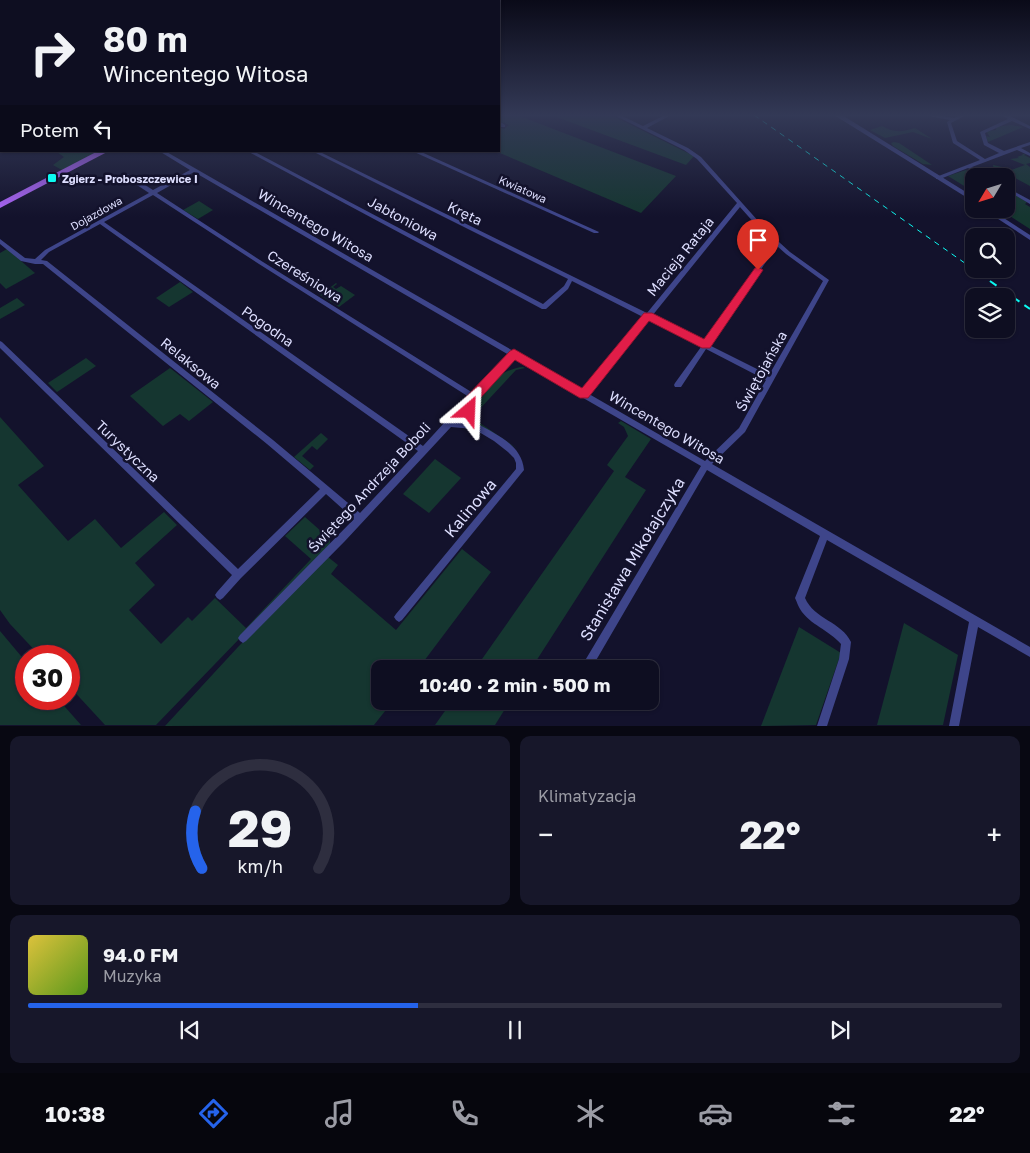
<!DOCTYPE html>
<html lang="pl">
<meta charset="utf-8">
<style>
:root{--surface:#0e0e21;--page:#17172a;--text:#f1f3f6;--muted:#9b9ca5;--line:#2e2e3f;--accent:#2563eb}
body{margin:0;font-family:"Golos Text",sans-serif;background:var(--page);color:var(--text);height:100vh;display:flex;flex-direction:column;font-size:19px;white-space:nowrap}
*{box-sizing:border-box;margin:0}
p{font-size:16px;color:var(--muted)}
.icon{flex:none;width:28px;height:28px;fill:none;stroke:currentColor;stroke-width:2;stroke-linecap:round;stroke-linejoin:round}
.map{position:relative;height:726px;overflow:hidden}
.panel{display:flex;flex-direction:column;gap:10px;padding:10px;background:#080812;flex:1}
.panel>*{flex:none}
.hud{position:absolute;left:0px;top:0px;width:500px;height:152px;box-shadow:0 1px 4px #0004,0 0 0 1px var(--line);background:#0e0e21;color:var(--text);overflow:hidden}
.needle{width:32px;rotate:232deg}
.fabs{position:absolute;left:965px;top:168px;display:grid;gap:10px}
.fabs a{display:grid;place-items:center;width:50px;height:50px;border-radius:10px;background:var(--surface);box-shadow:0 1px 4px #0004,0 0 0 1px var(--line);font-size:25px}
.speed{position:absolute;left:15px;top:645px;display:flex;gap:10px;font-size:25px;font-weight:700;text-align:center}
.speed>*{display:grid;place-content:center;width:65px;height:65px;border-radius:50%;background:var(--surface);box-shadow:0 1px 4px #0004,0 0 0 1px var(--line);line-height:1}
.speed .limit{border:8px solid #d22;background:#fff;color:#111}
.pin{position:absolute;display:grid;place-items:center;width:42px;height:42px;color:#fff;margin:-51px -21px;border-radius:50% 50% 50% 0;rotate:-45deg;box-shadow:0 0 5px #0007}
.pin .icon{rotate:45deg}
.me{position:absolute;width:55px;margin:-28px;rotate:26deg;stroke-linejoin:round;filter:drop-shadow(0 0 4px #0008)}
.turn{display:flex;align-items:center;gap:18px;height:105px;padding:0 20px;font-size:22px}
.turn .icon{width:65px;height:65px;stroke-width:2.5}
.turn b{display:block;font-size:35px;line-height:42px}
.then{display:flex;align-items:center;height:48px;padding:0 20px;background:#0003;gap:10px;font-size:19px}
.big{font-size:38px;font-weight:700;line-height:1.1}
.panel .tile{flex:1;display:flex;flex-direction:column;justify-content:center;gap:8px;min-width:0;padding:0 18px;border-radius:10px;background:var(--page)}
.panel .dial{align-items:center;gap:0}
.dial svg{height:130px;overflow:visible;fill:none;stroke:var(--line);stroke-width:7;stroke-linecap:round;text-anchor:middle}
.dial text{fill:var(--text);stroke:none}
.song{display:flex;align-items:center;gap:15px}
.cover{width:60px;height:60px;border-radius:8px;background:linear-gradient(135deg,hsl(50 70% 55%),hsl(90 70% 35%))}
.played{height:5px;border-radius:2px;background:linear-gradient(90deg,var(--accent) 40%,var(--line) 40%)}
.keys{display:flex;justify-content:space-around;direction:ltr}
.heat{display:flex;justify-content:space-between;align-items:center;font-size:28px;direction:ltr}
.panel .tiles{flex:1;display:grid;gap:10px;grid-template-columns:1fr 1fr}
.tile:last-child{grid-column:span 2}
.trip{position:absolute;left:371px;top:660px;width:288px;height:50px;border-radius:10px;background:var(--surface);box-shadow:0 1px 4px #0004,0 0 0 1px var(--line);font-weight:700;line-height:50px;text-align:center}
.dock{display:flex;height:80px;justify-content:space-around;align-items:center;background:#06060d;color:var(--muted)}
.dock .icon{width:35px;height:35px}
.dock .current{color:var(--accent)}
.dock b{font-size:22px;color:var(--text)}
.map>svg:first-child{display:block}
.green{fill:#153630}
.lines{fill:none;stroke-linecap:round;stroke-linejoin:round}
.minor{fill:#3e458a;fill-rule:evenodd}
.tertiary{fill:#3e458a;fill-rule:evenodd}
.primary{fill:#af66fd;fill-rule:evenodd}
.rail-far1{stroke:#0cfbf2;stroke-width:1;stroke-dasharray:5.5 5;stroke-linecap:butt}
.rail{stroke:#0cfbf2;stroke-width:2;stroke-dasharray:8 6;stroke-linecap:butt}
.route{fill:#e11d48;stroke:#92132f}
.poi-dot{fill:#0cfbf2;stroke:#13122c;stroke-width:2}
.labels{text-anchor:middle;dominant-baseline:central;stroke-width:5;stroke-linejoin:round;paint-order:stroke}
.far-poi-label{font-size:11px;font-weight:bold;fill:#dddefe;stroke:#13122c;text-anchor:start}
.far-street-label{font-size:11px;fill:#dddefe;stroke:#13122c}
.street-label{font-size:14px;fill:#dddefe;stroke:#13122c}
.near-street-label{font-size:16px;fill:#dddefe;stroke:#13122c}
</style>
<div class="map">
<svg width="1030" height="726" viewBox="0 0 1030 726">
<rect width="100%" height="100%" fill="#13122c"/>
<g class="green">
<polygon points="499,115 517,115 676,176 641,213 495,151 499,151 499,127 504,129 509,125 499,121"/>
<polygon points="551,115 611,115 694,156 686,165"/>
<polygon points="1011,125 1023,127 988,142 986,136 990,137 986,131 989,133 987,131 996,130 996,127"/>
<path d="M882,126C894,133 902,132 915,128L932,139L913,132L885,138L870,130Z"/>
<polygon points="894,142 899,143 932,165 923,164 893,146 891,143"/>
<polygon points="59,151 100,151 62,170 53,165 64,157 57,152"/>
<polygon points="1022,154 1026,154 1024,155 1030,158 1030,163 1026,164 1030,167 1030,186 1006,173 1002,174 1004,176 995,176 993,165 1002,167 999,169 1006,172 1025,165 1010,159 1019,158 1017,157 1023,155"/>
<polygon points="966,170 983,176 974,176 974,192 948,176"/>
<polygon points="1006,190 1027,202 1025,204 1030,207 1030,229 999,209 1006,209"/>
<polygon points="199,201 213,210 198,219 183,210"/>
<polygon points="7,249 35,273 6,289 0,283 0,253"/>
<polygon points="180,282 193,292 169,307 156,298"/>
<polygon points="336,283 337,284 333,287 336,289 341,286 355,295 339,307 320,295"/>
<polygon points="17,298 25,305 0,319 0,308"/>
<polygon points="86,358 96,366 57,392 48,383"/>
<path d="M523,367L525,368L516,370L476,413L477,421L518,449L481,427C458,403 499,368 523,367Z"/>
<polygon points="170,368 213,402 189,421 180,414 163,426 130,396"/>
<polygon points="0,417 44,466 18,485 68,541 95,519 121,548 164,512 177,525 135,563 155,585 129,610 161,644 188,617 192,621 215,598 246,628 311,559 285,536 305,517 330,539 330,545 156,725 105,725 69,686 69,656 40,656 10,624 0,610"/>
<polygon points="621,421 651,439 625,477 646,490 531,669 475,669 614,471 607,465 628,436 624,427 618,423"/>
<polygon points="321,433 328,439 317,450 312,446 302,456 314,466 310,470 294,457"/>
<polygon points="435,459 461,478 429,513 403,494"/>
<polygon points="462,549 491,572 418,669 380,669 380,701 393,701 374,725 165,726 238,647 328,557 338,565 331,574 396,630"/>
<polygon points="904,623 958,655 943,725 877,725"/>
<polygon points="799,627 841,653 816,725 761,726"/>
<polygon points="0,631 26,662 26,699 58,699 81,725 0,725"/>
<polygon points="452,701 510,701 495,725 435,725"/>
</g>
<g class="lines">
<g class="minor">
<path d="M614,115H620L643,126L665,115H671L647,128L688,148L701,157L769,233L790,252L829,280L745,432L712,464L1030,647V657L978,627L959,726H949L969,622L827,540L805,598C814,619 842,622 851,642L849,659L827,726H817L839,659L841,644C829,630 810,625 800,609C798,606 797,602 795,598L820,536L707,470L591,669H580L701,466L514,358L472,404L478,424C497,435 522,445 524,470L402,620L399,622L396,620L394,617L396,614L516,469V463L514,458L508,452L494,441L474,429L451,427L345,541L246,641L243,643L240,641L238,638L240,635L354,519L326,494L241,578L223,598L220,600L217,598L215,595L217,592L232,575L0,348V341L2,342L238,569L320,489L267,444L43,264H35L21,261L0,244V239L25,258L35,259L45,250L149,193L122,175V173H126L153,190L190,170L159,151H165L583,391L643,317L572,281L568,289L546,309H542L247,151H253L543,304L564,286L568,279L312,151H318L647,313L737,203L697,159L684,150ZM194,172L509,355L473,393L263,262L157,193ZM153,195L259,264L469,397L448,420L445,421L444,423L423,446L104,222ZM740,207L765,235L773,243L704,342L652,316ZM100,224L418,451L360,513L273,440L47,261L41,260L49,252ZM777,246L786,254L823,281L769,375L709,345ZM649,320L701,347L675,383L674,385L675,387H681L706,349L766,380L739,428L705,461L589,394ZM467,410L470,422L456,421Z"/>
<polygon points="923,115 937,115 954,118 960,115 966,115 951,123 957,141 985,159 999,153 984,145 980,132 1008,119 1002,115 1008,115 1030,126 1030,129 1012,121 985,133 988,143 1004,151 1030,142 1030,145 1021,148 1030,153 1030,156 1017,150 972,167 988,176 983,176 968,168 940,179 936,179 936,177 980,160 953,143 947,122 950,120"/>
<polygon points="499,121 505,125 505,127 501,127 499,124"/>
<polygon points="412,151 419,151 599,232 598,233 594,233"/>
<polygon points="1006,187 1030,200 1030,204 1006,190"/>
</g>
<g class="tertiary">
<polygon points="834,115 842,115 974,197 974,202"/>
<polygon points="983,209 990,209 1030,235 1030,240"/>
</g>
<polygon class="primary" points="98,151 109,151 0,208 0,202"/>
<polyline class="rail-far1" points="754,115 969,266"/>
<polyline class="rail" points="967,265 1030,309"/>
</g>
<linearGradient id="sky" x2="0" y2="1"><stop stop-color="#0a0a18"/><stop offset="0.53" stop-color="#333956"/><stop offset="1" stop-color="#333956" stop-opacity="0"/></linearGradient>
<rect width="1030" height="217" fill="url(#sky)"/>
<polygon class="route" points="758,267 763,270 710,348 702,348 649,321 588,398 580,398 515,360 475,404 474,415 465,415 463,402 464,399 510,351 514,349 582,388 644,313 652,313 704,339 755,268"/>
<rect class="poi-dot" x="47" y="173" width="10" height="10" rx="2.5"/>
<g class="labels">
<g class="far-poi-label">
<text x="62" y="178">Zgierz - Proboszczewice I</text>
</g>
<g class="far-street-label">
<text transform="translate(523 189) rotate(24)">Kwiatowa</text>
<text transform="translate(96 213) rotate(-29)">Dojazdowa</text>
</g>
<g class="street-label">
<text transform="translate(465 213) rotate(26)">Kręta</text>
<text transform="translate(403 218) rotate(28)">Jabłoniowa</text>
<text transform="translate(316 225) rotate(30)">Wincentego Witosa</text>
<text transform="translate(680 256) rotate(-51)">Macieja Rataja</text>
<text transform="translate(305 276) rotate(32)">Czereśniowa</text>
<text transform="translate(268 326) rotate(35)">Pogodna</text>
<text transform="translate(191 363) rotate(39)">Relaksowa</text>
<text transform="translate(761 371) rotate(-61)">Świętojańska</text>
<text transform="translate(667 427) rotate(30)">Wincentego Witosa</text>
<text transform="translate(128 451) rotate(44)">Turystyczna</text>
<text transform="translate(369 487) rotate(-47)">Świętego Andrzeja Boboli</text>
</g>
<g class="near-street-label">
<text transform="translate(470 508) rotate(-50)">Kalinowa</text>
<text transform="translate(632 559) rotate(-59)">Stanisława Mikołajczyka</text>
</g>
</g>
</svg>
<div class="fabs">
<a><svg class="needle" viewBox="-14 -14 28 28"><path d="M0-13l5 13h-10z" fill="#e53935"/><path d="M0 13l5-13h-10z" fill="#9b9ca5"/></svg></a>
<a><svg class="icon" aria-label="search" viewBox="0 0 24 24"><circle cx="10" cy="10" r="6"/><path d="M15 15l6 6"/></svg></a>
<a><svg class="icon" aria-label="layers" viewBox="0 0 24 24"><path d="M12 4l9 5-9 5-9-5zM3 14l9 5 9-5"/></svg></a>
</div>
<div class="speed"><div class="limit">30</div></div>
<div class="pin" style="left:758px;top:270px;background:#d93025"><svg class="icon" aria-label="arrive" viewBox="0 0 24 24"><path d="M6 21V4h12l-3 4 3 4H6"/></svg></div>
<svg class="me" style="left:469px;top:411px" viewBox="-20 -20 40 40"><path d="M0-17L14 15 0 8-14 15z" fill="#e11d48" stroke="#fff" stroke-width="4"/></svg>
<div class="trip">10:40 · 2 min · 500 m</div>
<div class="hud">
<div class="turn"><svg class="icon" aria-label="right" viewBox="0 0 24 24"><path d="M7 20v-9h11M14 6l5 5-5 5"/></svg><div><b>80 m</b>Wincentego Witosa</div></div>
<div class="then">Potem<svg class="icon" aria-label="left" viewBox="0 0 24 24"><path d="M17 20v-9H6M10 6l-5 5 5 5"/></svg></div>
</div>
</div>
<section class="panel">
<div class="tiles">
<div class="tile dial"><svg viewBox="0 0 100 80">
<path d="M14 69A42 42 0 1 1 86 69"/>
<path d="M14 69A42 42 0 0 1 10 34" stroke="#2563eb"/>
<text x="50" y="56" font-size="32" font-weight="700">29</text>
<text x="50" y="72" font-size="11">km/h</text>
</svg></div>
<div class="tile"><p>Klimatyzacja</p>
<div class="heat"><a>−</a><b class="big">22°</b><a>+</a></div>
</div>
<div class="tile">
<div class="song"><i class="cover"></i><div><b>94.0 FM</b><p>Muzyka</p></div></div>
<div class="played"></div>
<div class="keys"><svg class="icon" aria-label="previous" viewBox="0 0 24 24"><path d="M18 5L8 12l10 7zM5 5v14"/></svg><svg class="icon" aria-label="pause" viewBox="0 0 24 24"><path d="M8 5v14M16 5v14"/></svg><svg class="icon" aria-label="next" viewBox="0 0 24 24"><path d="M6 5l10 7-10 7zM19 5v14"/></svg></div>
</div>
</div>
</section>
<nav class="dock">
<b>10:38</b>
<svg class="icon current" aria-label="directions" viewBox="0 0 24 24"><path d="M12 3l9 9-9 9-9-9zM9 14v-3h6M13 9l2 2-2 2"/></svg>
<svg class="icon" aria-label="music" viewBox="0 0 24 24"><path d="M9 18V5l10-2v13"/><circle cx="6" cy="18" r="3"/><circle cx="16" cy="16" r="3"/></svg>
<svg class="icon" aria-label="phone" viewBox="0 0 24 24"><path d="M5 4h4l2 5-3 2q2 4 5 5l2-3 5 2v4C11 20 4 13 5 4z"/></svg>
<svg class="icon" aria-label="climate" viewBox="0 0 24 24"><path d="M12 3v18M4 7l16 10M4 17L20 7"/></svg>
<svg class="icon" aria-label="car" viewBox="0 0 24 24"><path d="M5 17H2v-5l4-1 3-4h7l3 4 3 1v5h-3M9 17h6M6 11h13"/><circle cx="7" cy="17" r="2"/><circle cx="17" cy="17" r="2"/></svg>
<svg class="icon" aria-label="filters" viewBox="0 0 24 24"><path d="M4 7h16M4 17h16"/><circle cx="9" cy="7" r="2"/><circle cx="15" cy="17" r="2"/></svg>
<b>22°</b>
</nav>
